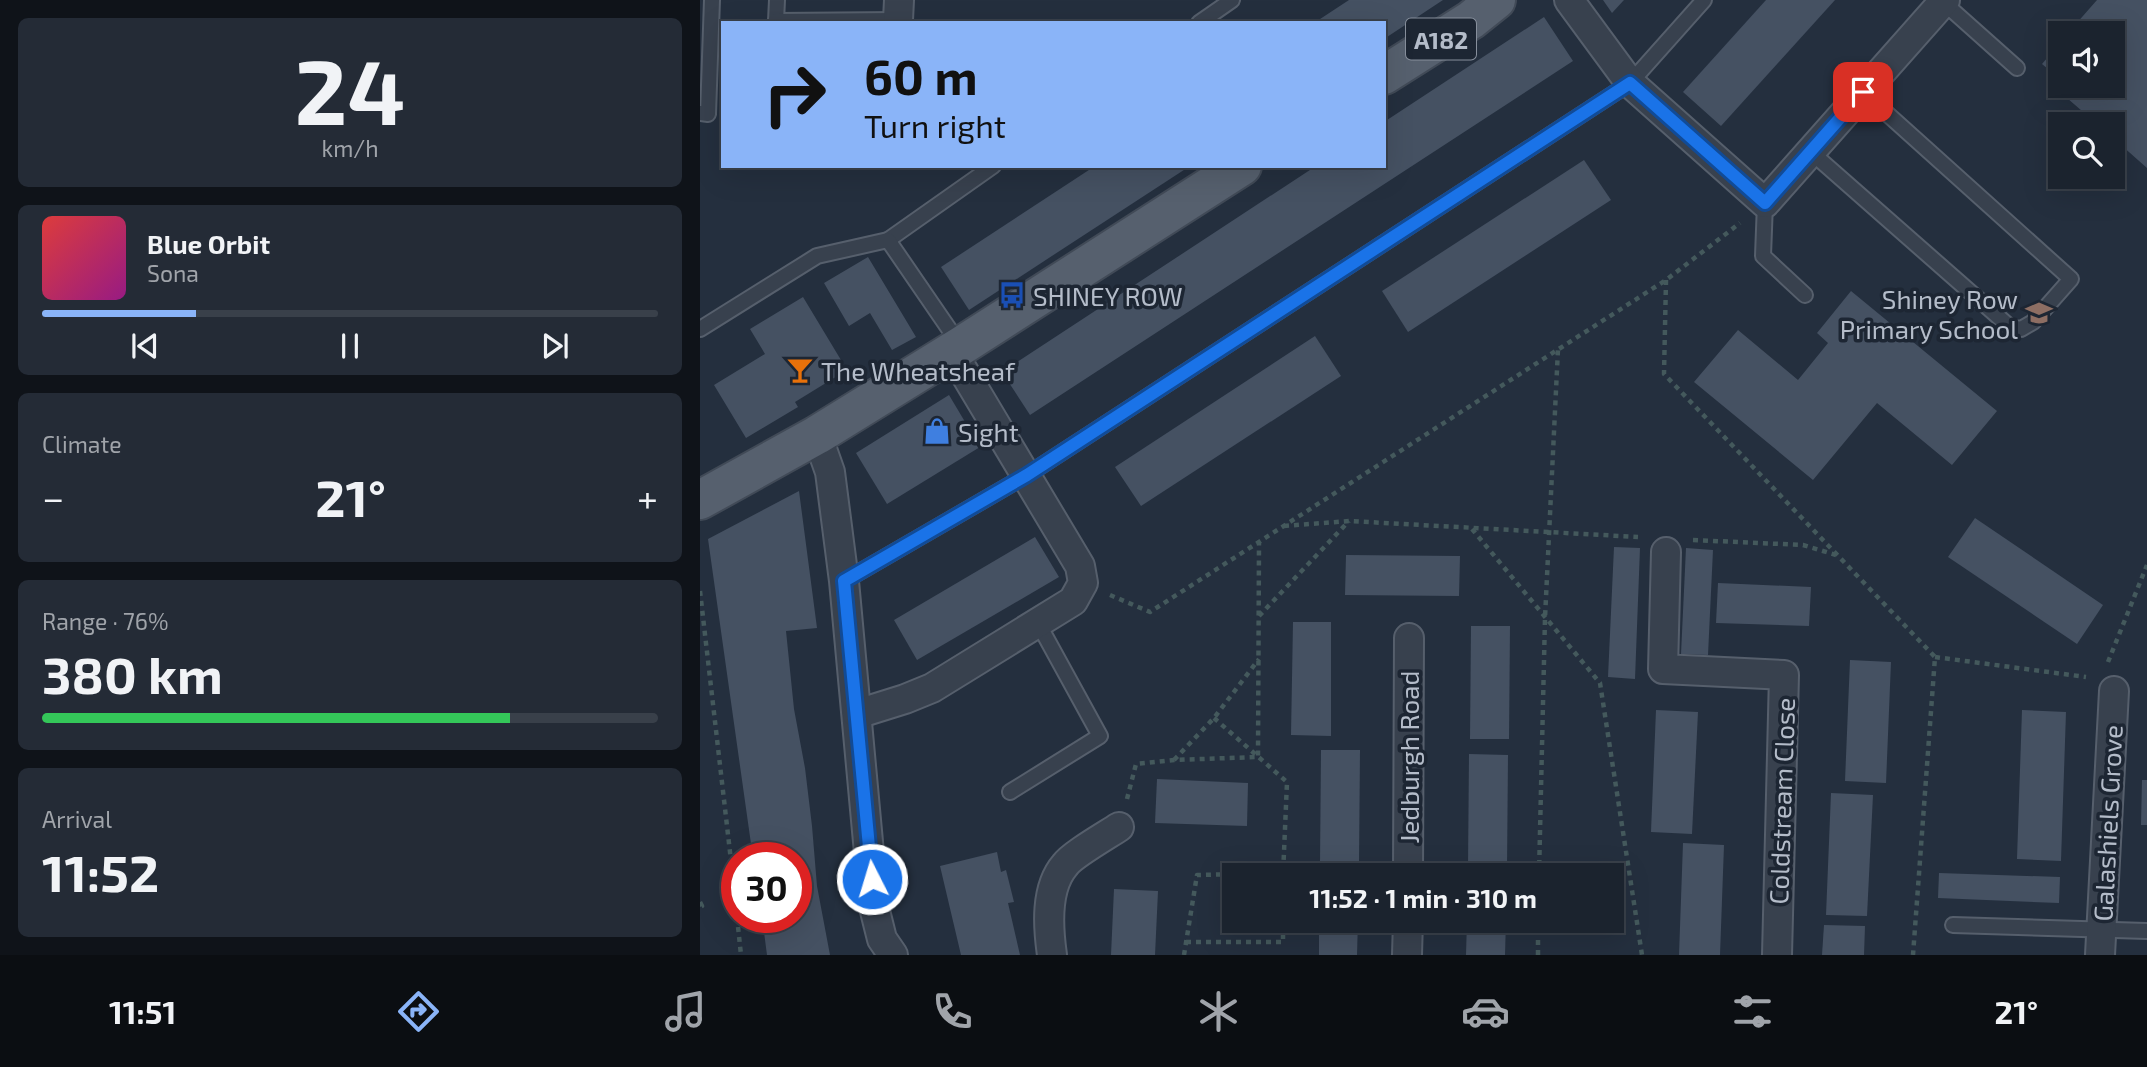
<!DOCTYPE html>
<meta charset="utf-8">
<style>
:root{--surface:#1b232e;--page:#242b36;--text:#f1f3f6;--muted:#a0a4aa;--line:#39404a;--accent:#8ab4f8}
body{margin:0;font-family:"Exo 2",sans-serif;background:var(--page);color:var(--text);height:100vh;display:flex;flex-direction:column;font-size:26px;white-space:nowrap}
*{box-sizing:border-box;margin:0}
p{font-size:23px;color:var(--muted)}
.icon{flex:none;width:38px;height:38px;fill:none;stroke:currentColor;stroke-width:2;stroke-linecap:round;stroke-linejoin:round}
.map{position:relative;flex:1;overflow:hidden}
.sheet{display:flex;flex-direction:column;gap:18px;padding:18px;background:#0f1319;width:700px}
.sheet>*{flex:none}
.banner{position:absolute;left:21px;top:21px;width:665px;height:147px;border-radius:0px;box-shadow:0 7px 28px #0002,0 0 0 2px var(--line);background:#8ab4f8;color:#111;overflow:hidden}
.tools{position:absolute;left:1348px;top:21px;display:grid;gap:14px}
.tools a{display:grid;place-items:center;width:77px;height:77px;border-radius:0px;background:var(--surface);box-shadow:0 7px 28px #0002,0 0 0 2px var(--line);font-size:35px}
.speed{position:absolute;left:21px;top:842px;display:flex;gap:14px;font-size:35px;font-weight:700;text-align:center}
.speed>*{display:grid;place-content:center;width:91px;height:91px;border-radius:50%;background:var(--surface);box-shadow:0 7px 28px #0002,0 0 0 2px var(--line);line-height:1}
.speed .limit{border:10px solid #d22;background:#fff;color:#111}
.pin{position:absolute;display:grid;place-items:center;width:60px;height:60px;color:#fff;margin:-30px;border-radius:14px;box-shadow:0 4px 10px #0006}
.me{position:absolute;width:77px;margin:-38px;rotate:355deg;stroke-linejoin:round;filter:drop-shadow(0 0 5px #0008)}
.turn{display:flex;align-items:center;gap:24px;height:147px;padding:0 28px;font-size:32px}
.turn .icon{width:91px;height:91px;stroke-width:2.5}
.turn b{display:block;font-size:49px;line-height:60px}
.big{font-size:52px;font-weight:700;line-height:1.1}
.sheet .card{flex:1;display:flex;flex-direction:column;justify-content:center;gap:10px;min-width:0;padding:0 24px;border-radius:10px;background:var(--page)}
.sheet .dial{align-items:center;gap:0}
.dial b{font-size:91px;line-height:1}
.song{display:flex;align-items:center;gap:21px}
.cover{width:84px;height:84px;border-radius:10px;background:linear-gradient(135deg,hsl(0 70% 55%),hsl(310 70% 35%))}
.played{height:7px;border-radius:4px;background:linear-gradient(90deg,var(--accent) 25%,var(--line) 25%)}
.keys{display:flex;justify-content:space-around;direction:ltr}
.heat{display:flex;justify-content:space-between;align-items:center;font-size:38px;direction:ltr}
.charge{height:10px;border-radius:5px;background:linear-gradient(90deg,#34c759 76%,var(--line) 0)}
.trip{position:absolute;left:522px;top:863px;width:402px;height:70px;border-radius:0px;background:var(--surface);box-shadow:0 7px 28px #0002,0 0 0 2px var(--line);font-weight:700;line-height:70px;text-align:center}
.menu{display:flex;height:112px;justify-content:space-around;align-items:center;background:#0b0e12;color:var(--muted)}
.menu .icon{width:49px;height:49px}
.menu .selected{color:var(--accent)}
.menu b{font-size:32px;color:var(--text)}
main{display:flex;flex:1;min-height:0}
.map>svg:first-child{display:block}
.building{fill:#455162}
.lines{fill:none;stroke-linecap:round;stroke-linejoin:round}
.service-casing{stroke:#565f6c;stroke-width:18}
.minor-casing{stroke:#565f6c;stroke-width:32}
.primary-casing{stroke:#414a57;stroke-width:42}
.path{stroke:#44595c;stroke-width:4.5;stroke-dasharray:5 5;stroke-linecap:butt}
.service{stroke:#38414e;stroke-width:14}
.minor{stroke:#38414e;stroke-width:28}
.primary{stroke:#56606e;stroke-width:38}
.route-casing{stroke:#114b97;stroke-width:18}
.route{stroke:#1a73e8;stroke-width:12}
.labels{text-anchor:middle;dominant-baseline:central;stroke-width:7;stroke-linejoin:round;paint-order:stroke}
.shield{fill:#1d2633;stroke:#878f9c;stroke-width:2}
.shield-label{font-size:24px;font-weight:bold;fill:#b4bcc9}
.poi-label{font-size:26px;fill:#b4bcc9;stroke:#1d2633;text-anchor:start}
.street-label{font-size:26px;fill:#b4bcc9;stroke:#1d2633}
</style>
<main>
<section class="sheet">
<div class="card dial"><b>24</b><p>km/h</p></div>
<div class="card">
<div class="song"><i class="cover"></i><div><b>Blue Orbit</b><p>Sona</p></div></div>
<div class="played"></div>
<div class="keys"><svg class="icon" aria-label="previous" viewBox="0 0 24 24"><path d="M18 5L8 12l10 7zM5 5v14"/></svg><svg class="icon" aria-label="pause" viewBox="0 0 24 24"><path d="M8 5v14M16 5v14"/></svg><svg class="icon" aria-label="next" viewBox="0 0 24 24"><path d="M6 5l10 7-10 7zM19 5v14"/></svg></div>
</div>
<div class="card"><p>Climate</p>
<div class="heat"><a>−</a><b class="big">21°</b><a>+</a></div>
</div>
<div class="card"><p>Range · 76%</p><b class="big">380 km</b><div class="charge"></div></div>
<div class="card"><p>Arrival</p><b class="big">11:52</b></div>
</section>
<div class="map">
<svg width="1447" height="955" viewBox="0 0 1447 955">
<rect width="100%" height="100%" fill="#242f3e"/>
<g class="building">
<polygon points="649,0 743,0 684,39 684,23 614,23"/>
<polygon points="903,0 924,0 912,13"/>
<polygon points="1066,0 1135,0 1021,126 983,92"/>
<polygon points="1397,0 1447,0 1447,168 1412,137 1412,124 1397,124 1367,98 1373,91 1367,86 1412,86 1412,33 1368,33"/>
<polygon points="844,17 873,61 330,415 302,372 616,166 684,166 684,122"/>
<polygon points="1360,43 1360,79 1342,64"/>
<polygon points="884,160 911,200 708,332 682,291"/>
<polygon points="395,166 490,166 269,310 241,267"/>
<polygon points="168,257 216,337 192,350 170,313 149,326 124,283"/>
<polygon points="1151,291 1297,411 1252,465 1177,403 1113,480 994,382 1038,330 1098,380 1128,343 1117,333"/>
<polygon points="103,297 147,370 95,402 98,407 46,438 14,385 65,354 50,329"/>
<polygon points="615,336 641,376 441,506 415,467"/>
<polygon points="249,395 280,447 187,504 156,453"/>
<polygon points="99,491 117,628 86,631 94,709 105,768 112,826 117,886 130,955 67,955 62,917 96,917 96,858 53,858 8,539"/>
<polygon points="1275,518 1403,605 1377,644 1248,557"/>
<polygon points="335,537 359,577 217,660 194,620"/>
<polygon points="914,547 940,548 935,679 908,677"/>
<polygon points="986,548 1013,550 1008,655 981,654"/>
<polygon points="646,555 760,556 759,596 645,595"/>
<polygon points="1018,583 1111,587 1109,626 1016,623"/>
<polygon points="593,622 631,622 631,736 591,735"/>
<polygon points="771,626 810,626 809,739 770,739"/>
<polygon points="1150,660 1191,662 1186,783 1145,781"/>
<polygon points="956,710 998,712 992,834 951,832"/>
<polygon points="1322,710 1366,712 1361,861 1317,859"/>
<polygon points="621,750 660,750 659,863 620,863"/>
<polygon points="769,754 808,755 807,868 768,868"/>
<polygon points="457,779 548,783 547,826 455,823"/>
<polygon points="1442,780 1447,780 1447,825 1441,825"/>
<polygon points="1131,793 1173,795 1167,916 1126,915"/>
<polygon points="983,843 1024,845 1020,955 979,955"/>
<polygon points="297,852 301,872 306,870 314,902 308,903 320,955 261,955 240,866"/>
<polygon points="1239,873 1360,877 1359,903 1238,898"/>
<polygon points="414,889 458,891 455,955 411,955"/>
<polygon points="619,920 658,920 657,955 619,955"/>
<polygon points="767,920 806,920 805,955 766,955"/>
<polygon points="1124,925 1165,926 1164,955 1122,955"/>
</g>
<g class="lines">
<defs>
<g id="service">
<polyline points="1243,2 1317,68"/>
<polyline points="76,21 77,0"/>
<polyline points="75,23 76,21 198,20"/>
<polyline points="499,23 532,0"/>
<polyline points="0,113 8,114 12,0"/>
<polyline points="1111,152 1310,327 1321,329 1333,322 1371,279 1163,92"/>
<polyline points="1065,203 1063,256 1105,295"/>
<polyline points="188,240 293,166"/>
<polyline points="0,329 117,256 188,240 260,345"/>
<polyline points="144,581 327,475 930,83 1004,0"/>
<polyline points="310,792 400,736 338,623"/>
<polyline points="1253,925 1447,931"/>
</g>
<g id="minor">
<polyline points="869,0 930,83 1065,203 1245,0"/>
<polyline points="198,20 199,0"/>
<polyline points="117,435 130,472 144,581 174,907 182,939 193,955"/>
<polyline points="966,552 963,669 1084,675 1077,955"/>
<polyline points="157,714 205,699 232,688 373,601 383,583 380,566 252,352"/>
<polyline points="708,875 709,638"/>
<path d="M352,955C348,927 345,888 365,865C372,855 407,835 419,827"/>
<polyline points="707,955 708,920"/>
<polyline points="1400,955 1414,691"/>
</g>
<g id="primary">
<polyline points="684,75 771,20 796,0"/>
<polyline points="0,500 117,435 261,346 542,166"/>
</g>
</defs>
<use href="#service" class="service-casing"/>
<use href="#minor" class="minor-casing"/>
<use href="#primary" class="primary-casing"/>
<g class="path">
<polyline points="966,280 964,374 1235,657 1213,955"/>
<polyline points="584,526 649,521 938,537"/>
<polyline points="772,529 900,683 942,955"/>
<polyline points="993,540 1103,545 1136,555"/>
<polyline points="0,591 37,913"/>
<polyline points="410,595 450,612 966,280 1040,223"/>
<polyline points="559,616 649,521"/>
<polyline points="1235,657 1386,677"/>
<polyline points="1408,662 1447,565"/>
<polyline points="514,718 587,782 583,875"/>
<polyline points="474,760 514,718 559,659"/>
<polyline points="427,799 436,764 474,760 558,757 559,542"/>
<polyline points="839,875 845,618 858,349"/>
<polyline points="0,902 2,906 0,907"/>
<polyline points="37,917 41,955"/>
<polyline points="486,942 583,942 583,920"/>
<polyline points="484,955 497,875 583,873"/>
<polyline points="838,955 838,920"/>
</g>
<use href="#service" class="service"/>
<use href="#minor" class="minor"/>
<use href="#primary" class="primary"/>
</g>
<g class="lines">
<defs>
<polyline id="route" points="172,879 144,581 327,475 930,83 1065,203 1163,92"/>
</defs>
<use href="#route" class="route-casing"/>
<use href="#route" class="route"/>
</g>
<defs>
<symbol id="bus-bare" viewBox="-9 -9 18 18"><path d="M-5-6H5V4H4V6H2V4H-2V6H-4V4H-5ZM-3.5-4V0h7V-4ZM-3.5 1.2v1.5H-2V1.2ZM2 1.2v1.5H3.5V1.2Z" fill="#1a4fb4" stroke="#1d2633" stroke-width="2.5" paint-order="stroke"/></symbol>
<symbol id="school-bare" viewBox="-9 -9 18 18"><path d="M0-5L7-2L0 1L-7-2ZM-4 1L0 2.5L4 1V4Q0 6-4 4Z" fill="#8d6e63" stroke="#1d2633" stroke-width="2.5" paint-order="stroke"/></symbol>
<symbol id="bar-bare" viewBox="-9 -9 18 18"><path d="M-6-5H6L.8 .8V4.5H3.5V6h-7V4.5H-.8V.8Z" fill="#e8710a" stroke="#1d2633" stroke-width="2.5" paint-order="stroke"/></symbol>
<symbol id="shop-bare" viewBox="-9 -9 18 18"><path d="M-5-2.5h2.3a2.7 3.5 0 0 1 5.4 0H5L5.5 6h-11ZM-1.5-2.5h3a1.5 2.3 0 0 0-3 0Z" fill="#3f7fe0" stroke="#1d2633" stroke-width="2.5" paint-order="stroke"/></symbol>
</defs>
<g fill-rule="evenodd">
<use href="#bus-bare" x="293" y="276" width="38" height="38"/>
<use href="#school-bare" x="1320" y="294" width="38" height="38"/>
<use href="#bar-bare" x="81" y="351" width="38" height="38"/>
<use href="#shop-bare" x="218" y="412" width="38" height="38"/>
</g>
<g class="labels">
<rect class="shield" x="706" y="18.5" width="70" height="41" rx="5"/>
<g class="shield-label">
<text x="741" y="39">A182</text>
</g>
<g class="poi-label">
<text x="333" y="295">SHINEY ROW</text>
<text x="1318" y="298" text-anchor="end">Shiney Row<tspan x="1318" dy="30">Primary School</tspan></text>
<text x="121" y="370">The Wheatsheaf</text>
<text x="258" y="431">Sight</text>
</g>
<g class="street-label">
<text transform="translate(708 757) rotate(-90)">Jedburgh Road</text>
<text transform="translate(1081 801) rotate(-88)">Coldstream Close</text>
<text transform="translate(1407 823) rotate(-87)">Galashiels Grove</text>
</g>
</g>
</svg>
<div class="tools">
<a><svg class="icon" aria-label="sound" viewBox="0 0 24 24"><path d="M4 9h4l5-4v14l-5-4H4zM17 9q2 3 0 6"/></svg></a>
<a><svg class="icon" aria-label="search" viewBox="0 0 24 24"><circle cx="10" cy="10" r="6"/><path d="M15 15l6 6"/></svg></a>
</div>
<div class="speed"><div class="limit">30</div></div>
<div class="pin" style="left:1163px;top:92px;background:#d93025"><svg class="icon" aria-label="arrive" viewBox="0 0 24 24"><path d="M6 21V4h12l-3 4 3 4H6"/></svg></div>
<svg class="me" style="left:172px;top:879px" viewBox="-20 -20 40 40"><circle r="17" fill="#1a73e8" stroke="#fff" stroke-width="3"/><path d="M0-11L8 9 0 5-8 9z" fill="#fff"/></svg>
<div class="trip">11:52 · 1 min · 310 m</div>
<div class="banner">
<div class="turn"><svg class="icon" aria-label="right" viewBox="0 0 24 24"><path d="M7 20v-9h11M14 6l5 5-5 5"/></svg><div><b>60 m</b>Turn right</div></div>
</div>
</div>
</main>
<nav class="menu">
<b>11:51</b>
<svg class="icon selected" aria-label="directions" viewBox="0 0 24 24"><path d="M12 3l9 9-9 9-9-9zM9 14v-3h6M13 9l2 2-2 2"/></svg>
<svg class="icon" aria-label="music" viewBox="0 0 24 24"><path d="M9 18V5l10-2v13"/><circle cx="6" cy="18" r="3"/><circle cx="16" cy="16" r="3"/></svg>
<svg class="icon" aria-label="phone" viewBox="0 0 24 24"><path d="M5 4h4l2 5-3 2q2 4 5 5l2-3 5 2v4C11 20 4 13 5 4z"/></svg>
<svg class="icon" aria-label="climate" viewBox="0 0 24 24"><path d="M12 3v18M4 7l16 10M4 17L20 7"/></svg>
<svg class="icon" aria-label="car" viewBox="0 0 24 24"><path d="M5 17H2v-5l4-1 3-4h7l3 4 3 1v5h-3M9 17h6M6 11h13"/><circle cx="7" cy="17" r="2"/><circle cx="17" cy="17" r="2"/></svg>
<svg class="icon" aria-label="filters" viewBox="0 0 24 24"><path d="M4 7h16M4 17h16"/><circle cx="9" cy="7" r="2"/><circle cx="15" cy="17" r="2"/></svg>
<b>21°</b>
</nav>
